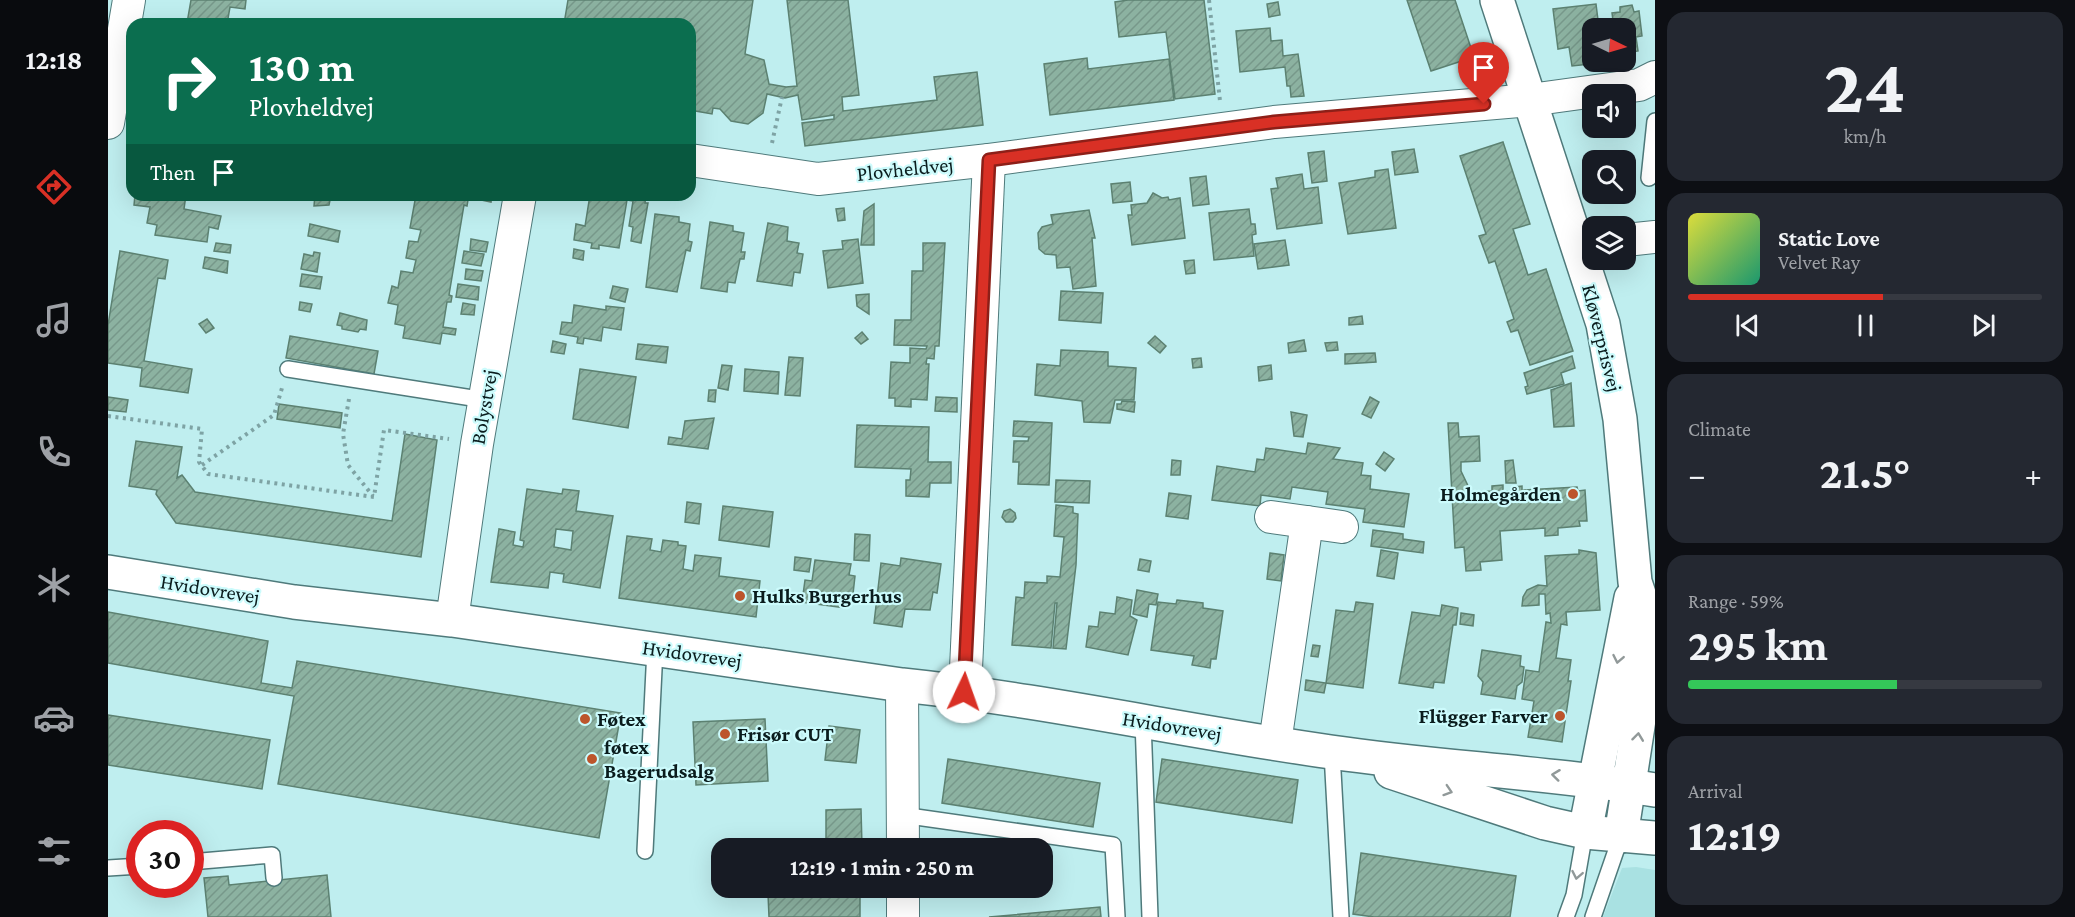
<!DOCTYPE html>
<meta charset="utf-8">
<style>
:root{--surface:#171b24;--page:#242831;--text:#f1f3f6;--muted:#9ea1a6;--line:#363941;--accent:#d93025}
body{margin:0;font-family:"Crimson Pro",serif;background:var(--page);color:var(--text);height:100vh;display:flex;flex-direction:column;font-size:22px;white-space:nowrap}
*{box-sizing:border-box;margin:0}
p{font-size:20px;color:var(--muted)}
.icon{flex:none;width:33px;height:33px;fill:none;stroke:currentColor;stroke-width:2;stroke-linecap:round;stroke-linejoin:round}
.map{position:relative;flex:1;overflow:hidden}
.side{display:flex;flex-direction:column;gap:12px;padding:12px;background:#0d0f14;width:420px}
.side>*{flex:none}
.top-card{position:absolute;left:18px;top:18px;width:570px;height:183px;border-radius:18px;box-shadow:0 6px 24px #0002;background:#0b6e4f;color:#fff;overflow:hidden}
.needle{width:39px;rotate:95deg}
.buttons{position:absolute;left:1474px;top:18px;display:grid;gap:12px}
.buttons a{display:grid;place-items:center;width:54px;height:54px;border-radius:12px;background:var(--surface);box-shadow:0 6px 24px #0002;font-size:30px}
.speed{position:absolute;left:18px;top:820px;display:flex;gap:12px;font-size:30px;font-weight:700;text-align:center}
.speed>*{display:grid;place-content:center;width:78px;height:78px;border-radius:50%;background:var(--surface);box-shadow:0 6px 24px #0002;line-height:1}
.speed .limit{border:9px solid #d22;background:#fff;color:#111}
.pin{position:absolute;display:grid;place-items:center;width:51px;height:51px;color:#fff;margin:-62px -26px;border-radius:50% 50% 50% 0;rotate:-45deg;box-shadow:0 0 6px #0007}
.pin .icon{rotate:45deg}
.me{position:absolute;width:66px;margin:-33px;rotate:3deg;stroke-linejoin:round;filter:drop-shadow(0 0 4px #0008)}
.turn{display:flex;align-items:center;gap:21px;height:126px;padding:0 24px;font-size:27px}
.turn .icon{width:78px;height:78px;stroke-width:2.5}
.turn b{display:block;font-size:42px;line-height:51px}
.then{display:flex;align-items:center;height:57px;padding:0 24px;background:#0003;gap:12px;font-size:22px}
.big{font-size:45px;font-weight:700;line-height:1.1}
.side .widget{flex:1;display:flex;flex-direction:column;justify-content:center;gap:9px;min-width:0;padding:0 21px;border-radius:18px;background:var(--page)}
.side .dial{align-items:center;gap:0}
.dial b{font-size:78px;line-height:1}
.song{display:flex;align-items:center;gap:18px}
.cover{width:72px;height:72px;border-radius:9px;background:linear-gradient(135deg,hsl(60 70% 55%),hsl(160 70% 35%))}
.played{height:6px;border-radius:3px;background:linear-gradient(90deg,var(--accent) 55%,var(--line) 55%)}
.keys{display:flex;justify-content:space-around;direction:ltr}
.heat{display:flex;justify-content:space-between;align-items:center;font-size:33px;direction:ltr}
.charge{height:9px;border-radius:4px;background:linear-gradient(90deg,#34c759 59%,var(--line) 0)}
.trip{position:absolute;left:603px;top:838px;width:342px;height:60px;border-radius:18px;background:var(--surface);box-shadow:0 6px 24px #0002;font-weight:700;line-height:60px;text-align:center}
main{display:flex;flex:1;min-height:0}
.menu{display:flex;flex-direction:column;width:108px;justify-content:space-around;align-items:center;background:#090b0e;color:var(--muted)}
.menu .icon{width:42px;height:42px}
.menu .active{color:var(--accent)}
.menu b{font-size:27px;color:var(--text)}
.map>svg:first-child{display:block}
.built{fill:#a9e1e2}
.building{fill:url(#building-hatch);stroke:#5c8171;stroke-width:1.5;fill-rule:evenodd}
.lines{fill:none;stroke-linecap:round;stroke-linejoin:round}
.service-casing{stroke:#4f7a7b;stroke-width:18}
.minor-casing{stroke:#4f7a7b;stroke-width:34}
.tertiary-casing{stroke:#4f7a7b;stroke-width:36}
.path{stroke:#7ea3a4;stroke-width:4;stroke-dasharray:3 4.5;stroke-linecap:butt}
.service{stroke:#fff;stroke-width:15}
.minor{stroke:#fff;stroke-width:32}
.tertiary{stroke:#fff;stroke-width:33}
.oneway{stroke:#919999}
.route-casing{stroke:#8d1f18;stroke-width:15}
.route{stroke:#d93025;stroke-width:10}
.poi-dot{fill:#bc552c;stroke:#ccfbfc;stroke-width:2}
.labels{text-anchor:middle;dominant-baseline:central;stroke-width:4.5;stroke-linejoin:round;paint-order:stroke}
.street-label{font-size:21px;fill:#0a1c1d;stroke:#ccfbfc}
.poi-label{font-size:21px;font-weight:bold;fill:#0a1c1d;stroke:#ccfbfc;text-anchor:start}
</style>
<main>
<nav class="menu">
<b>12:18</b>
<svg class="icon active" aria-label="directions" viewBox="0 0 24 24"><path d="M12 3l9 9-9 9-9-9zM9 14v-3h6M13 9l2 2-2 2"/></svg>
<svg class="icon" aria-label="music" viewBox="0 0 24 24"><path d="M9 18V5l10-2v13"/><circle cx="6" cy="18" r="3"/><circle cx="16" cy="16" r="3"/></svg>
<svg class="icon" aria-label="phone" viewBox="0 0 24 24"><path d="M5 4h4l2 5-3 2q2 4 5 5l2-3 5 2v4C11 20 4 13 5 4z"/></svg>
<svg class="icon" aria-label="climate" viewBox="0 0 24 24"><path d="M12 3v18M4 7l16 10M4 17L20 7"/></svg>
<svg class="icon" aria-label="car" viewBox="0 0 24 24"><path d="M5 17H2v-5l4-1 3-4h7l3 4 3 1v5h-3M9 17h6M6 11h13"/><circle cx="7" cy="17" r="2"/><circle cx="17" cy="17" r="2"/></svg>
<svg class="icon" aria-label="filters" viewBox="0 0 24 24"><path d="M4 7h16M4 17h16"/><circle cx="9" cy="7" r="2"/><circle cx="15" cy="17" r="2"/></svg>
</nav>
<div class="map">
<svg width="1547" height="917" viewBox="0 0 1547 917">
<defs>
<pattern id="building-hatch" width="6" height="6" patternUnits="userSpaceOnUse" patternTransform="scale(1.5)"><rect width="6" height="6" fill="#8cb2a1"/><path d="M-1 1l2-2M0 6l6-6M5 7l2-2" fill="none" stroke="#77988a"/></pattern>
</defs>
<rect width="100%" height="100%" fill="#bfeeef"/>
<polygon class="built" points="1528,867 1547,870 1547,917 1495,917 1514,868"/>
<g class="building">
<polygon points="83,0 138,0 137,9 122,7 119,24 79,23"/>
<polygon points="460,0 645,0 637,54 656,60 661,84 678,87 689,86 679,0 740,0 751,95 734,97 735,111 829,100 826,77 869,72 875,125 697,146 694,123 726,119 726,115 694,120 690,95 677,98 659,94 655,113 640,124 623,121 612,109 605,108 604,114 582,110 582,24 456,24"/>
<polygon points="1020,0 1096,0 1107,94 1067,99 1058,32 1011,37 1007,2"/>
<polygon points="1299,0 1347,0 1366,57 1323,71"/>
<polygon points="1170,2 1172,15 1161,17 1159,4"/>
<polygon points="1488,4 1491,28 1485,28 1485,62 1501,62 1464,66 1461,47 1450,49 1445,9"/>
<polygon points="1524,5 1526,12 1531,11 1534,36 1528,37 1530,51 1518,53 1518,28 1506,28 1504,13 1512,12 1512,7"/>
<polygon points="1162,28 1163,41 1174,40 1175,56 1190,54 1196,96 1183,97 1182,86 1179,86 1177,67 1132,72 1128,31"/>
<polygon points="979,58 980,69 1061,59 1066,100 942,115 936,64"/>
<polygon points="1395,142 1422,224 1405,229 1420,275 1438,269 1465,351 1422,365 1410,330 1403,332 1399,322 1406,319 1387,261 1381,263 1371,236 1378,234 1352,156"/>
<polygon points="1306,149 1310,172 1287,175 1284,152"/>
<polygon points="1216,151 1219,181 1204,183 1200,153"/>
<polygon points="1280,169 1288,228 1240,234 1231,183 1267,177 1267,171"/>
<polygon points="1194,174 1196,189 1210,187 1214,223 1169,229 1163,189 1170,188 1168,178"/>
<polygon points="1098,176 1101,204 1085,206 1082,178"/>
<polygon points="1022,182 1024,201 1005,203 1003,184"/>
<polygon points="1045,193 1054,198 1060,197 1061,200 1072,198 1077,238 1024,245 1020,215 1024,215 1023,205 1039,203"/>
<polygon points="27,195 78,195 76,209 113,216 110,229 101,227 99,242 47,235 49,225 39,223 42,207 26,205"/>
<polygon points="207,195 223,195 221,205 206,206"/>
<polygon points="308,195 358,195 357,200 360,200 359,206 356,205 341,295 344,296 343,302 339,302 335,327 348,329 347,335 334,333 332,344 295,338 297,326 287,324 290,305 280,303 284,286 290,288 293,271 305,273 308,260 298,258 301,241 310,242 313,230 302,228"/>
<polygon points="360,195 384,195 383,202 359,197"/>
<polygon points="482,195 517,198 518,195 538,195 537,203 540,203 533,243 523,241 525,227 521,226 525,201 519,200 511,248 491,245 491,249 483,248 484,243 466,240 468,224 477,226"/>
<polygon points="766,204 766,245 753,245 756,211"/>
<polygon points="736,208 737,220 730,221 728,209"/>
<polygon points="1141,209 1143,224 1147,224 1148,234 1144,235 1146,256 1106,260 1101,213"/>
<polygon points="981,210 987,238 984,238 988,286 965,289 962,267 949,268 948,255 937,254 931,249 930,233 934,227 945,224 943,215"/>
<polygon points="547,214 571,217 571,222 582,224 580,241 584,242 582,251 578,250 569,292 538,287"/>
<polygon points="602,222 625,226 625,231 636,233 633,252 637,252 636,259 632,259 627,283 620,282 619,292 593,288"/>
<polygon points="660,223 680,227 679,241 691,243 689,253 695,254 692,273 686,272 684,286 649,281"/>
<polygon points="202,224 232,231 230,242 200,236"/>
<polygon points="363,239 380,242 378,252 362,250"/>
<polygon points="750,239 755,283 720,288 715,251 735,249 734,241"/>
<polygon points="1177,240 1181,265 1150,269 1146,244"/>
<polygon points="108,243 123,245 122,253 106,251"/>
<polygon points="815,243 837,243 831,346 827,346 826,359 819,358 818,364 821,364 819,400 803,399 803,407 787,406 787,398 781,398 783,362 802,363 802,348 818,349 819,346 786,345 787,320 803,320 804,271 815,271"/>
<polygon points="466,249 476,251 475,260 465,258"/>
<polygon points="12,251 60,260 57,279 50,278 36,361 84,369 80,393 32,386 34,368 0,363 0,325"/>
<polygon points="356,251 376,254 373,266 354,263"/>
<polygon points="206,252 212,253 209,272 193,269 196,254 205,256"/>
<polygon points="97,257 120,261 119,273 95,268"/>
<polygon points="1086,260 1087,273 1078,274 1076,261"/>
<polygon points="358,269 375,271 373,281 357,279"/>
<polygon points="194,274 214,277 212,289 192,286"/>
<polygon points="350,284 371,287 370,300 348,297"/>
<polygon points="505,286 520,289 517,302 502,298"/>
<polygon points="953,291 995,293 993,323 951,320"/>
<polygon points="761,294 761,314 749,306 748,295"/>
<polygon points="192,302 204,304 202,312 191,310"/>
<polygon points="355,303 367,305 366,315 353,314"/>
<polygon points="466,305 498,310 498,306 516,308 513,330 495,327 493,341 476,338 475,344 469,343 470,337 452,334 454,322 464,323"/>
<polygon points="232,313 259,320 258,330 252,329 250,332 234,329 234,326 229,325"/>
<polygon points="1254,316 1255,324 1241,325 1241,318"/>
<polygon points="99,319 106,328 98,333 91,324"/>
<polygon points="754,332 760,339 753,344 747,338"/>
<polygon points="182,336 270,351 266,374 178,358"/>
<polygon points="1047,336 1058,346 1052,353 1040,343"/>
<polygon points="1196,340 1198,351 1181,353 1180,343"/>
<polygon points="445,341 458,344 456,354 443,352"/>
<polygon points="1229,342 1230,350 1219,351 1217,343"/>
<polygon points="530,344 560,347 558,363 528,359"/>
<polygon points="953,350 1000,352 1000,366 1028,368 1026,400 1007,400 1002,423 976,422 974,401 927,395 929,364 952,366"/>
<polygon points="1267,353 1268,362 1237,364 1237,354"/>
<polygon points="1464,356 1467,368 1453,373 1456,384 1419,394 1417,387 1420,386 1416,373"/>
<polygon points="681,357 695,358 692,396 677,395"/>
<polygon points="1093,358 1094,367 1085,368 1084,359"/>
<polygon points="614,365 624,366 620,390 610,388"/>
<polygon points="1163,365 1164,379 1151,381 1150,367"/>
<polygon points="472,369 528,377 520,428 465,419"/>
<polygon points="637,369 671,372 670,394 636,391"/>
<polygon points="1463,383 1466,426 1446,427 1443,390"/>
<polygon points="601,390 608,390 607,402 600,401"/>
<polygon points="0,397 20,400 18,412 0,410"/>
<polygon points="828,397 849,398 849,412 827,411"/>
<polygon points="1262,397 1271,402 1263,418 1254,414"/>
<polygon points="1014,401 1027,402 1026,412 1009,409 1009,404 1013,404"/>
<polygon points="171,404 234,413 232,428 169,419"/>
<polygon points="1183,412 1199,415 1195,437 1186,436"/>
<polygon points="606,418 600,449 560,444 561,437 574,439 577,421"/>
<polygon points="906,421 944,423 941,485 910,484 911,462 905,462 906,441 920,441 921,437 905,436"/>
<polygon points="1340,423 1350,423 1351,437 1371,436 1372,461 1353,462 1353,471 1363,492 1384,491 1384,486 1395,485 1395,491 1406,491 1406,487 1414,486 1414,490 1469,487 1470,491 1477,490 1479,521 1471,521 1472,526 1450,528 1450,535 1437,536 1437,528 1392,531 1394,560 1372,562 1373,570 1358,571 1356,547 1347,548"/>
<polygon points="749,425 821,427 820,462 843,462 843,483 822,483 821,497 798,496 798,480 802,480 803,469 747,467"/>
<polygon points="297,434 329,440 313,557 68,523 48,494 49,490 21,486 28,441 74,447 69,478 74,475 87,492 284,521"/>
<polygon points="1200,443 1232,448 1225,459 1255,463 1253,475 1263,476 1262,489 1301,494 1296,527 1255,522 1257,509 1218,504 1220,492 1184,487 1182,499 1153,495 1152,506 1104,500 1109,466 1147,472 1149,459 1156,460 1158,448 1198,454"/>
<polygon points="1276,452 1286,459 1277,471 1268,464"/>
<polygon points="1064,460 1073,461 1072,475 1063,475"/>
<polygon points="1405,460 1408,483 1398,483 1397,461"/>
<polygon points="948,480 982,481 981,503 947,502"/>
<path d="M419,489L454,494L455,489L471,491L468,511L505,516L492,588L455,582L456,574L442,572L440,588L383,582L391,529L407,532L405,545L415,547L416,541L412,540ZM448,529L465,531L463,550L446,547Z"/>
<polygon points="1061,493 1083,496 1080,519 1058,516"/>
<polygon points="579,502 593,504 591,524 577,522"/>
<polygon points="948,505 965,507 965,513 970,514 968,565 958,649 945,648 949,603 947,603 943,648 904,645 908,597 916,598 917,582 939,583 939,576 952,577 956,537 946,536"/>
<polygon points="615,506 665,512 661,547 611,540"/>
<polygon points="902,509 907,513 908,518 905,522 898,522 894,517 896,511"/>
<polygon points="1265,530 1295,534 1295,539 1316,542 1315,553 1263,546"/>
<polygon points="747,534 762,535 761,561 746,560"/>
<polygon points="519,536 544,539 542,550 553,552 555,540 570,542 570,545 578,546 575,569 585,571 587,555 613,558 611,576 652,581 648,617 511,598"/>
<polygon points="1273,550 1290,553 1286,579 1269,576"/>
<polygon points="1471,550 1488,553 1492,610 1458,612 1459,625 1453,624 1448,658 1463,660 1460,681 1463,681 1454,742 1420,737 1426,701 1414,699 1418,670 1431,672 1438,622 1443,623 1442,613 1438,614 1437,594 1431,594 1431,605 1414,606 1415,597 1419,590 1430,585 1439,586 1437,556 1471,554"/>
<polygon points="1162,553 1176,555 1173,581 1159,579"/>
<polygon points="687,557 703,559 701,572 686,570"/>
<polygon points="793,558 833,564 829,593 825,592 822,610 797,609 794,627 766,623 773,563 792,566"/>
<polygon points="1032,559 1043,561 1041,572 1030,570"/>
<polygon points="707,560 743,564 741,575 747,576 745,594 739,593 737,608 694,602 697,580 704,581"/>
<polygon points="1029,590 1050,594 1048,605 1041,604 1039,617 1025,614"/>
<polygon points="1009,597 1024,600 1022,616 1029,620 1020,655 978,647 981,626 990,627 992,612 1007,614"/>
<polygon points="1069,600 1095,603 1095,608 1115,611 1108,659 1103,659 1102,668 1084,665 1086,656 1043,650 1050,602 1068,604"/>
<polygon points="1248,602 1265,604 1255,688 1218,683 1228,610 1246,612"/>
<polygon points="1334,605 1350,608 1348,625 1345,625 1336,683 1326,682 1325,688 1291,683 1304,612 1332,616"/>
<polygon points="0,612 160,641 153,683 184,688 189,661 513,713 491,838 170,784 186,696 0,663"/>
<polygon points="1353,613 1366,615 1365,626 1352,624"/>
<polygon points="1205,645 1212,646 1210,657 1203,656"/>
<polygon points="1374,650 1413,656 1412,666 1416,667 1414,682 1409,686 1407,699 1373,694 1375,682 1370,676"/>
<polygon points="1198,680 1218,683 1216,693 1197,690"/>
<polygon points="0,715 162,740 154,789 0,765"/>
<polygon points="657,719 660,781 588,785 585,722"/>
<polygon points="721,726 752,730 748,763 717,760"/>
<polygon points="840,759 992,783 985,827 834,803"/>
<polygon points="1054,759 1190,780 1184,823 1048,802"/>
<polygon points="753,809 754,846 718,846 718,810"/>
<polygon points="1253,853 1408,876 1402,917 1266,917 1245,914"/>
<polygon points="219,875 223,917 100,917 96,878 120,876 121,885"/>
<polygon points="752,891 752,917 661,917 660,894"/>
<polygon points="992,907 993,917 881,917"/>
</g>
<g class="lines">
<defs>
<g id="service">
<polyline points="1541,178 1547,121"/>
<polyline points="180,369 377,400"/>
<polyline points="1035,721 1042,917"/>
<polyline points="1224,753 1233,917"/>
<polyline points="794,815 1005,845 1009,917"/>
<polyline points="537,851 547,649"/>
<polyline points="82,862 164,855 166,878"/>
<polyline points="0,868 32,866"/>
<polyline points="1458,917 1466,895 1477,832"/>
<polyline points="1485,917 1513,836"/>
</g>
<g id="minor">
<polyline points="0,123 21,0"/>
<polyline points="582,160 710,179 881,160 1166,122 1422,100 1531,85 1547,77"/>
<polyline points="1518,240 1547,237"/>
<polyline points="1163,517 1234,527"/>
<polyline points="344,620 369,444 412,195"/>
<polyline points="794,685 795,849"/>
<polyline points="857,691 881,160"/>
<polyline points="1167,743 1199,522"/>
<polyline points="795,888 795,917"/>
</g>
<g id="tertiary">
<polyline points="1389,0 1495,324 1512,419 1527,582 1537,612 1536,687 1513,836"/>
<path d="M0,572L186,602L344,620L794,685C938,700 1080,732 1223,752C1331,768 1440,772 1547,790"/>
<polyline points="1283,772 1437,823 1477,832 1547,838"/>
<polyline points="1477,832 1523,598"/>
</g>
</defs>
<use href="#service" class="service-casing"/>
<use href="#minor" class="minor-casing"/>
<use href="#tertiary" class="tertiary-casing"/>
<g class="path">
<polyline points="1101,0 1112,101"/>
<polyline points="664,143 674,97"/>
<polyline points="241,399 235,434 240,465 265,496"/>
<polyline points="0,416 94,429 91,462 100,474 266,497 276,430 341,439"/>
<polyline points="94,465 166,415 174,388"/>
</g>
<use href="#service" class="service"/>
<use href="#minor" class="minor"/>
<use href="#tertiary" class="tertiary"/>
</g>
<defs><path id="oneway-chevron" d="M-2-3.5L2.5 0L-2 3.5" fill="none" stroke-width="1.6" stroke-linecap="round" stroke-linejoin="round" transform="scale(1.5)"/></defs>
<g class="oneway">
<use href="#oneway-chevron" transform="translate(1510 659) rotate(101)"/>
<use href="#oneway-chevron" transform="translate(1530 737) rotate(-83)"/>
<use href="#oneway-chevron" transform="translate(1448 775) rotate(-173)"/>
<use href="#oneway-chevron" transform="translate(1340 791) rotate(18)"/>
<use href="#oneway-chevron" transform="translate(1469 875) rotate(101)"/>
</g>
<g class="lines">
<defs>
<polyline id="route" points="856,692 881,160 1166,122 1376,104"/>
</defs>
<use href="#route" class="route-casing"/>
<use href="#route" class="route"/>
</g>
<g class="poi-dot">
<circle cx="1465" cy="494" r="6"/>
<circle cx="632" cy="596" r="6"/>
<circle cx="1452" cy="716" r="6"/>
<circle cx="477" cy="719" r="6"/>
<circle cx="617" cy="734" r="6"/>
<circle cx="484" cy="759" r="6"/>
</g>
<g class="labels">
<g class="street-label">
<text transform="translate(797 169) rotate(-6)">Plovheldvej</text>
<text transform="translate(1494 338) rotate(76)">Kløverprisvej</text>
<text transform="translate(376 407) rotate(-80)">Bolystvej</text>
<text transform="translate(102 589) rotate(9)">Hvidovrevej</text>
<text transform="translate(584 654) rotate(8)">Hvidovrevej</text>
<text transform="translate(1064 726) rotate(9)">Hvidovrevej</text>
</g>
<g class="poi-label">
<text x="1453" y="494" text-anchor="end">Holmegården</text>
<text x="644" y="596">Hulks Burgerhus</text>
<text x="1440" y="716" text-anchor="end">Flügger Farver</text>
<text x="489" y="719">Føtex</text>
<text x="629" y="734">Frisør CUT</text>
<text x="496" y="747">føtex<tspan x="496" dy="24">Bagerudsalg</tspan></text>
</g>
</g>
</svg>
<div class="buttons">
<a><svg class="needle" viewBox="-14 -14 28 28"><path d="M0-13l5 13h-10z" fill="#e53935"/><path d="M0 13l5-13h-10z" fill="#9ea1a6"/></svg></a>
<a><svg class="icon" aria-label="sound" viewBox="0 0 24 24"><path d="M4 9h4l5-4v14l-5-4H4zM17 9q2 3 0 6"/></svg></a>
<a><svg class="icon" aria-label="search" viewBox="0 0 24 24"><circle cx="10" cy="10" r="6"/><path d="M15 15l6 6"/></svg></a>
<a><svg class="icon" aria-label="layers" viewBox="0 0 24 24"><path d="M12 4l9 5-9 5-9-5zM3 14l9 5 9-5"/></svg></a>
</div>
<div class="speed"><div class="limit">30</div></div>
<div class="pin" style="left:1376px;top:104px;background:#d93025"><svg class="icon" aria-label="arrive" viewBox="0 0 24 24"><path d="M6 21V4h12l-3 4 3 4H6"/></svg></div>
<svg class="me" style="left:856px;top:692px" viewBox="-20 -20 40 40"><circle r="19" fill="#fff"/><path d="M0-13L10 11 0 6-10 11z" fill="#d93025"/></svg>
<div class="trip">12:19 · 1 min · 250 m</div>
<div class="top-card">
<div class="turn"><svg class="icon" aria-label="right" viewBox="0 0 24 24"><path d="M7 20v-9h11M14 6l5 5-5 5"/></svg><div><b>130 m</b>Plovheldvej</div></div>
<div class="then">Then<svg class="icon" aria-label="arrive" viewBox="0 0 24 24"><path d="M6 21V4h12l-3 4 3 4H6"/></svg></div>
</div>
</div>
<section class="side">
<div class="widget dial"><b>24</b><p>km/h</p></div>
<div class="widget">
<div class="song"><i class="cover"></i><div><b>Static Love</b><p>Velvet Ray</p></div></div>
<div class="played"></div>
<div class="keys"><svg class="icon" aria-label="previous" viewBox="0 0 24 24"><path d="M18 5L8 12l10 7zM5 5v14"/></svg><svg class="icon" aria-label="pause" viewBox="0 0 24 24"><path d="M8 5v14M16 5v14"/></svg><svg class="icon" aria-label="next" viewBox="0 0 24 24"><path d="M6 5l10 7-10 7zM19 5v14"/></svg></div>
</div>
<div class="widget"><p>Climate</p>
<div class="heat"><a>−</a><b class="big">21.5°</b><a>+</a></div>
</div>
<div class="widget"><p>Range · 59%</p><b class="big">295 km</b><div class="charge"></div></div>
<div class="widget"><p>Arrival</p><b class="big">12:19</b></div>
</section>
</main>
